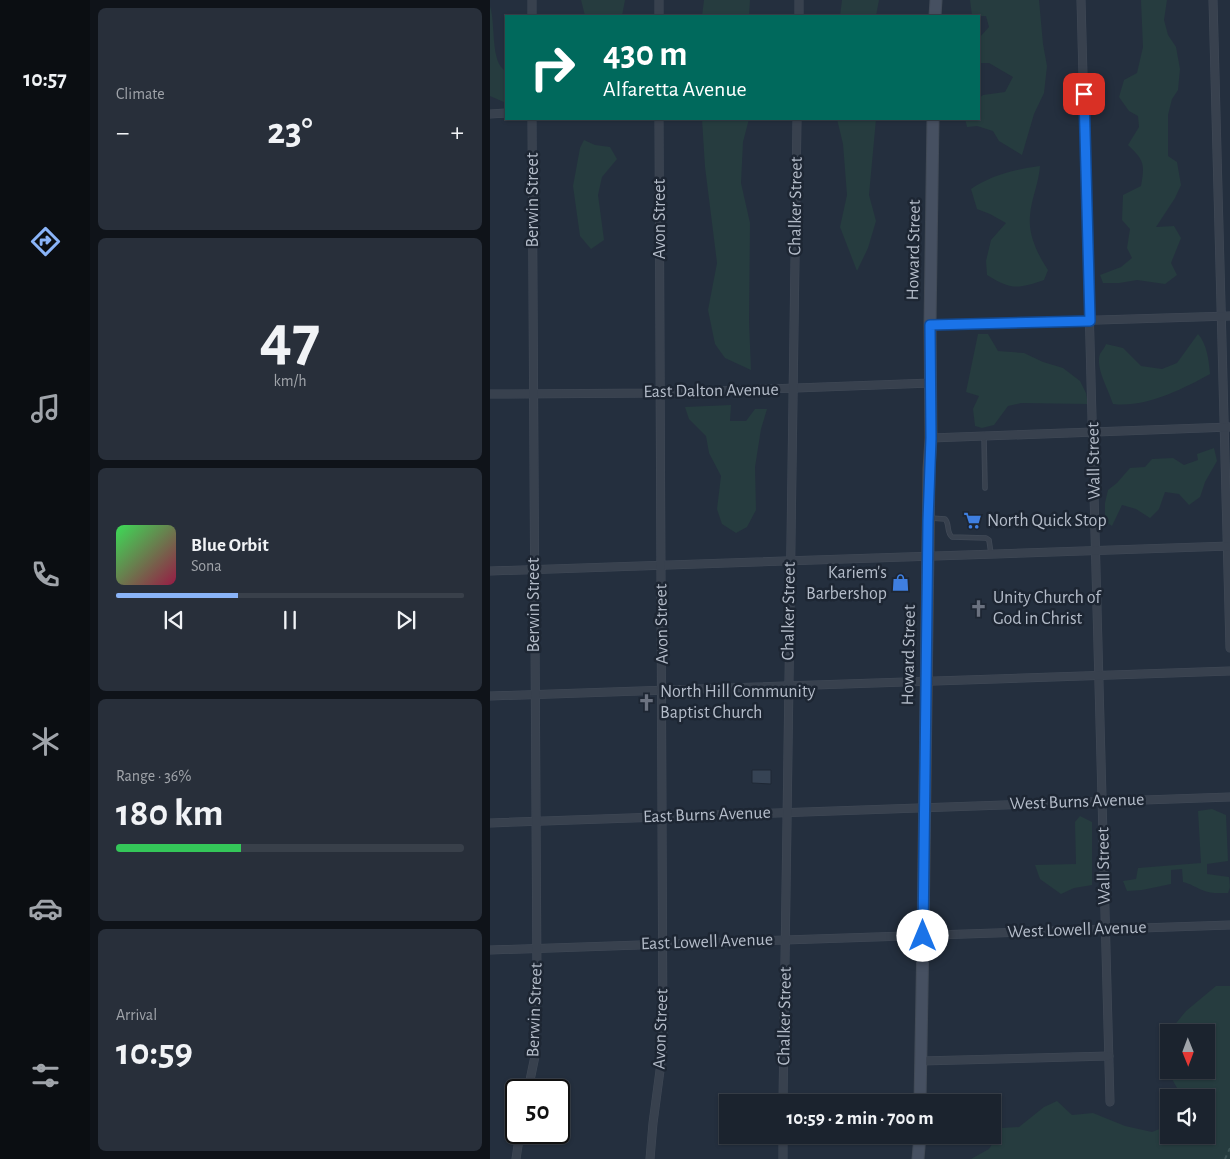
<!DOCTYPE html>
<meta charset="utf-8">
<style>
:root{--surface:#1b232e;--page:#282f3a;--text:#f1f3f6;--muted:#a0a4aa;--line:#39404a;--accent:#8ab4f8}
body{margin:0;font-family:"Alegreya Sans",sans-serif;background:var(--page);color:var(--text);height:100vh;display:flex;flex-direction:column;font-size:19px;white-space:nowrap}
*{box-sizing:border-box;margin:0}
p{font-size:16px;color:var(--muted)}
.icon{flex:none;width:28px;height:28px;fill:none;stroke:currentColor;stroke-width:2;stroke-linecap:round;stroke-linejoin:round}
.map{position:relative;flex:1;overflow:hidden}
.sheet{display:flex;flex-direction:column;gap:8px;padding:8px;background:#0f1319;width:400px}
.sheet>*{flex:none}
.top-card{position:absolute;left:15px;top:15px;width:475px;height:105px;border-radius:0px;box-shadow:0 1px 4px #0004,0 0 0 1px var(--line);background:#00695c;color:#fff;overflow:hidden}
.needle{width:32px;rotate:179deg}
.buttons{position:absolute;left:670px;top:1024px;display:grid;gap:10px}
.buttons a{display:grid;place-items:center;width:55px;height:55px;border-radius:0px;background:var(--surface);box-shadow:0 1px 4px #0004,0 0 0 1px var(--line);font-size:25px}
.speed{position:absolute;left:15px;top:1079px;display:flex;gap:10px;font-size:25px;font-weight:700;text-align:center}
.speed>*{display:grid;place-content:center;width:65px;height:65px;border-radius:50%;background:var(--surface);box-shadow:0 1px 4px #0004,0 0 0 1px var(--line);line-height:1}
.speed .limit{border:2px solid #111;border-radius:8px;background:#fff;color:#111}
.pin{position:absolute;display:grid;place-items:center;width:42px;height:42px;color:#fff;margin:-21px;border-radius:10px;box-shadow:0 2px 8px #0006}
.me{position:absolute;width:55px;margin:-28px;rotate:0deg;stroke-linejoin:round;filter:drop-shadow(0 0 4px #0008)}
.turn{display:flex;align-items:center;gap:18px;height:105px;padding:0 15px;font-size:22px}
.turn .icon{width:65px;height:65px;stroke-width:2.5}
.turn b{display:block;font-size:35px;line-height:42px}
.big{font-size:38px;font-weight:700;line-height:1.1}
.sheet .card{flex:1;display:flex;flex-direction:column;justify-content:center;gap:8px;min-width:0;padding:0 18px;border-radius:8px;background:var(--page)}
.sheet .dial{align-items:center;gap:0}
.dial b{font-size:65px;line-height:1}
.song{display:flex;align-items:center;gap:15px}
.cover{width:60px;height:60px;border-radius:8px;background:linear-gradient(135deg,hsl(130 70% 55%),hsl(340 70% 35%))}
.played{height:5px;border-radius:2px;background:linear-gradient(90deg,var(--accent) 35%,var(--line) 35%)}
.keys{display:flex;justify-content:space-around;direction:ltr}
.heat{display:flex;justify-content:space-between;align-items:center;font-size:28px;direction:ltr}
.charge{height:8px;border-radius:4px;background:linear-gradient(90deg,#34c759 36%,var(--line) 0)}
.trip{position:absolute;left:229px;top:1094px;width:282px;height:50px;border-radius:0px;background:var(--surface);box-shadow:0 1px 4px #0004,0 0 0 1px var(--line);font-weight:700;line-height:50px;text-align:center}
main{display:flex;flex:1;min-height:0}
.tabs{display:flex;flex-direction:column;width:90px;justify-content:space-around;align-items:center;background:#0b0e12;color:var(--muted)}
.tabs .icon{width:35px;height:35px}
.tabs .selected{color:var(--accent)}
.tabs b{font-size:22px;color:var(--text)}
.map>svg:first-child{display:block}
.green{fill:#263c3f;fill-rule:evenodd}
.building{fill:#364354;stroke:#1f2835}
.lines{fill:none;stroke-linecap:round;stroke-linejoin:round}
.service-casing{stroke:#414a57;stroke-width:5.5}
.minor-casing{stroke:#414a57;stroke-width:9}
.secondary-casing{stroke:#414a57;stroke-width:13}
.path{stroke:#3f5557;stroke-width:2;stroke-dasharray:4 4;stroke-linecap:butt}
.service{stroke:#38414e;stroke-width:4}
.minor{stroke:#38414e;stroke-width:8}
.secondary{stroke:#465061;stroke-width:11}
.route-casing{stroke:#114b97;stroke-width:12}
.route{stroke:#1a73e8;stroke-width:9}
.labels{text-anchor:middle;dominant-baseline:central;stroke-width:5;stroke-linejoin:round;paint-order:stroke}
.street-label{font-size:18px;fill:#b4bcc9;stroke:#1d2633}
.poi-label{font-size:18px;fill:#b4bcc9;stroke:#1d2633;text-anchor:start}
</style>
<main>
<nav class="tabs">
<b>10:57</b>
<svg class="icon selected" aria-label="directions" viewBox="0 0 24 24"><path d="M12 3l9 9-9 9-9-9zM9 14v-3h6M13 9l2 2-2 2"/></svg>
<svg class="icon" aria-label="music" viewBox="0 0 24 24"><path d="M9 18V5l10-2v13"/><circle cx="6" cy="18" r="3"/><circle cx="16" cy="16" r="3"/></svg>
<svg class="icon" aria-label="phone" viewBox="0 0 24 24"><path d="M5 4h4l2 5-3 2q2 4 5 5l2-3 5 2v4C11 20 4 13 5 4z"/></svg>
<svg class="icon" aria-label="climate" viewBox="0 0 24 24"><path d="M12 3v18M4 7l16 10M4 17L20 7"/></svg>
<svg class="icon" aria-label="car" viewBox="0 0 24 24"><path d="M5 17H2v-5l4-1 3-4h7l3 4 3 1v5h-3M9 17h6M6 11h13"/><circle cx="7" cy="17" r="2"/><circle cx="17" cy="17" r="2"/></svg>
<svg class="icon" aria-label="filters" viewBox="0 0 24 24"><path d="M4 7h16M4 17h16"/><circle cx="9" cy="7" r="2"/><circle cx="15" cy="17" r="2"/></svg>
</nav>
<section class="sheet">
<div class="card"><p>Climate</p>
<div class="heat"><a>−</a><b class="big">23°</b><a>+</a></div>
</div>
<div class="card dial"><b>47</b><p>km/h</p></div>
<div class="card">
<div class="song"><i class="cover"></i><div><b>Blue Orbit</b><p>Sona</p></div></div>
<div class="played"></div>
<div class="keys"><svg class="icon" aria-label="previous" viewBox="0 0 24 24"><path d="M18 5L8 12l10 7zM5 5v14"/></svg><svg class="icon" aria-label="pause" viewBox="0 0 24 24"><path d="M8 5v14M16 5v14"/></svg><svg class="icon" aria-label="next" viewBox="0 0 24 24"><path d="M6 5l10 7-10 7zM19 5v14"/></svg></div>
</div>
<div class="card"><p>Range · 36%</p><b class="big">180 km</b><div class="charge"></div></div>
<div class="card"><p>Arrival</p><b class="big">10:59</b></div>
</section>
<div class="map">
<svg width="740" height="1159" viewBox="0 0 740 1159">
<rect width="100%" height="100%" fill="#242f3e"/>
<g class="green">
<polygon points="91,0 135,0 132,16 95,16"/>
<polygon points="214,0 260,0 259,16 212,16"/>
<polygon points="352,0 389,0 386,16 350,16"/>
<polygon points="480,0 549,0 553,44 557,66 554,93 544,114 532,155 509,141 503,131 487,126 477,127 475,119 489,119 489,98 493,95 515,92 523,77 499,63 489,63 489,38 499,27 496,16 482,16"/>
<path d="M651,0H677L674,20L678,35L686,47L690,69L688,90L682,99L678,115V156L687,162L691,185L685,198L666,227L684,226L691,238L681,263L687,275L675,284L647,280L629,283H613L610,275L631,267L642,258L637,248L640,229L632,220L633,195L651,186C655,164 654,160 638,145L649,127L648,116L639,111L629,97L634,80L647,73L653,47Z"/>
<path d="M0,6C6,25 0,63 16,71V103L0,96Z"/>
<polygon points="212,119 259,119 253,142 251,183 260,223 259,321 261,370 235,358 225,344 218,310 227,263 215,167"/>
<polygon points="347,119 386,119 379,195 386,221 378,248 367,271 350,227 357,195 353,144"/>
<polygon points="94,140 105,145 120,147 127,159 112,177 108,195 114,240 101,249 90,236 83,186 90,148"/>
<path d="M550,166C549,183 541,199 540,216C538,235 548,255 558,270L554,280C528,289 521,290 497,275L496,261L501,240L516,223L500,214L487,209L481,189C501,175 526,169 550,166Z"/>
<polygon points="488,334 498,334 508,351 534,353 553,362 573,368 590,381 596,393 598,404 531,403 518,406 504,425 492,428 485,426 483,409 489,396 476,392"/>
<path d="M708,334C717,344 719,361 720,374C693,389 655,408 623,404C619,390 605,368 610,354C612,351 615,347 616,344L633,348L651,366L672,369L687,363Z"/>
<polygon points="241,405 240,421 256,421 265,409 277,409 271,429 265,467 266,510 257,527 246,533 232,524 227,509 231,476 219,453 216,436 199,419 195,407"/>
<polygon points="724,448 727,461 715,482 710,497 699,505 689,494 675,492 669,509 660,518 646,509 632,505 622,526 615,521 615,503 618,490 627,483 640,468 655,467 662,459 683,458 694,465 708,460 707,454"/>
<path d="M722,809L736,815L738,861L717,864V874L739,877L740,887L738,893C729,893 720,894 712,890C705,887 701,884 693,882L692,869L681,870V884L652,890L637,891L633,881L646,879L648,868L711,863L708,811Z"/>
<polygon points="590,816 602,822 602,885 584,888 571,894 550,879 545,865 586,864 585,822"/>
<path d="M726,986H740V1159H481L499,1149L512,1128L529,1127L554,1107L567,1101L582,1115L603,1113L635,1126L662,1132L679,1125V1135H716V1098L687,1097V1088L677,1070L678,1033L696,1011ZM679,1032H716V1070H679Z"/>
</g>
<polygon class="building" points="262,770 281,770 281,784 262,783"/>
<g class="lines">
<defs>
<g id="service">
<polyline points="494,436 495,488"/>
<path d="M440,518L455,519C460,524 456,532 462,537L496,538L499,540L501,554"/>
</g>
<g id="minor">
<polyline points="591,0 620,1102"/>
<polyline points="723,0 740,648"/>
<polyline points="42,16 42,0"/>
<polyline points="169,16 169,0"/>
<polyline points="309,16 309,0"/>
<polyline points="0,114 16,113"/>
<polyline points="440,325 740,316"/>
<polyline points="0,394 171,393 441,383"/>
<polyline points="441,438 740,427"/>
<polyline points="0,571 740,546"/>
<polyline points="0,696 740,671"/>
<polyline points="0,823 740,797"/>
<polyline points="0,950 740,925"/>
<polyline points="431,1061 619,1056"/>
<polyline points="38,1090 45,1056 47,982 42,119"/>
<polyline points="293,1102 307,119"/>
<polyline points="26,1159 30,1132"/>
<polyline points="160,1159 163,1123 173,1048 169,119"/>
<polyline points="293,1159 293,1135"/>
</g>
<g id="secondary">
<polyline points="445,16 446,0"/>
<polyline points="430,1102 433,936 439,469 441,438 440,325 443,119"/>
<polyline points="428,1159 430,1135"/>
</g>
</defs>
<use href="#service" class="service-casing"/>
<use href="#minor" class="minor-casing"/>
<use href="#secondary" class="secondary-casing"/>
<polyline class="path" points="735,1159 740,1148"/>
<use href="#service" class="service"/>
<use href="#minor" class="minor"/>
<use href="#secondary" class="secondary"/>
</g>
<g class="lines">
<defs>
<polyline id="route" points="433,936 438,521 441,438 440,325 600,321 594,94"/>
</defs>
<use href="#route" class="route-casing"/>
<use href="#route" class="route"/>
</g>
<defs>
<symbol id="supermarket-bare" viewBox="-9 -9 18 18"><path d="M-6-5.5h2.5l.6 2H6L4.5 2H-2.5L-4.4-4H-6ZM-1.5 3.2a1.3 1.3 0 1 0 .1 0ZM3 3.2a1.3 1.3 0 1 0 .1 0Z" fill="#3f7fe0" stroke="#1d2633" stroke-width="2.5" paint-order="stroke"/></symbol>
<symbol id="shop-bare" viewBox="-9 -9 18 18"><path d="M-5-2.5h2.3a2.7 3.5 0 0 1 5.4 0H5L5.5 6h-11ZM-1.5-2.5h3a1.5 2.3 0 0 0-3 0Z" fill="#3f7fe0" stroke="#1d2633" stroke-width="2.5" paint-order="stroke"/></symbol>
<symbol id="church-bare" viewBox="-9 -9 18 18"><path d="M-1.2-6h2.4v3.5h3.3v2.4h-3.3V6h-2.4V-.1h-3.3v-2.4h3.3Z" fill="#6b7280" stroke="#1d2633" stroke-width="2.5" paint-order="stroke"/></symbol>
</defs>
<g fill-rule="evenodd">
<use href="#supermarket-bare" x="470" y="508" width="25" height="25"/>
<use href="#shop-bare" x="398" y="570" width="25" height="25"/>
<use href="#church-bare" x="476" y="596" width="25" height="25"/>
<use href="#church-bare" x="144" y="690" width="25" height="25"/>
</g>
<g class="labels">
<g class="street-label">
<text transform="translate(43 200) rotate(-90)">Berwin Street</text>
<text transform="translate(306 206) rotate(-89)">Chalker Street</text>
<text transform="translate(170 219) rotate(-90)">Avon Street</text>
<text transform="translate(424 250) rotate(-89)">Howard Street</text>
<text transform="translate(221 391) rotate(-1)">East Dalton Avenue</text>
<text transform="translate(604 461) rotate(-91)">Wall Street</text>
<text transform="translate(44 605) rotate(-90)">Berwin Street</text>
<text transform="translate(299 611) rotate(-89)">Chalker Street</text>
<text transform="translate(172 624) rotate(-91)">Avon Street</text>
<text transform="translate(419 655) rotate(-89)">Howard Street</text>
<text transform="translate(587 802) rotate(-2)">West Burns Avenue</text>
<text transform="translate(217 815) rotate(-2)">East Burns Avenue</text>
<text transform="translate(614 866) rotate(-91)">Wall Street</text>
<text transform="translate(587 930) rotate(-2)">West Lowell Avenue</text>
<text transform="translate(217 942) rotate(-2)">East Lowell Avenue</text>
<text transform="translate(45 1010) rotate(-88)">Berwin Street</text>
<text transform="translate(295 1016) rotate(-89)">Chalker Street</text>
<text transform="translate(171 1029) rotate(-88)">Avon Street</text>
</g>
<g class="poi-label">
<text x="497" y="521">North Quick Stop</text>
<text x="397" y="573" text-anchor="end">Kariem's<tspan x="397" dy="21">Barbershop</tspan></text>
<text x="503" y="598">Unity Church of<tspan x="503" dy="21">God in Christ</tspan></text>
<text x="170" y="692">North Hill Community<tspan x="170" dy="21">Baptist Church</tspan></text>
</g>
</g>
</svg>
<div class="buttons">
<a><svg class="needle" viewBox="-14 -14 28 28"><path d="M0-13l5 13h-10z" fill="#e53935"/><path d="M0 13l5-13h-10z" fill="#a0a4aa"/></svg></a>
<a><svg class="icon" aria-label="sound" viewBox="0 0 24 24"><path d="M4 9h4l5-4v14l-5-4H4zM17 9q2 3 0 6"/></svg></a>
</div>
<div class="speed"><div class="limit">50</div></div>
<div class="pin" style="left:594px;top:94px;background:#d93025"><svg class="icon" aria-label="arrive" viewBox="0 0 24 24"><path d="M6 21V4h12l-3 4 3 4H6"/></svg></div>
<svg class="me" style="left:433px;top:936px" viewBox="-20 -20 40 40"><circle r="19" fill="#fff"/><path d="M0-13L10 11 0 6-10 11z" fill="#1a73e8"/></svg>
<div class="trip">10:59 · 2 min · 700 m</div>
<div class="top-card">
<div class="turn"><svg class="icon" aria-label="right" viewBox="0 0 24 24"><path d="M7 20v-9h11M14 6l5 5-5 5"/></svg><div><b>430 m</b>Alfaretta Avenue</div></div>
</div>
</div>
</main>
